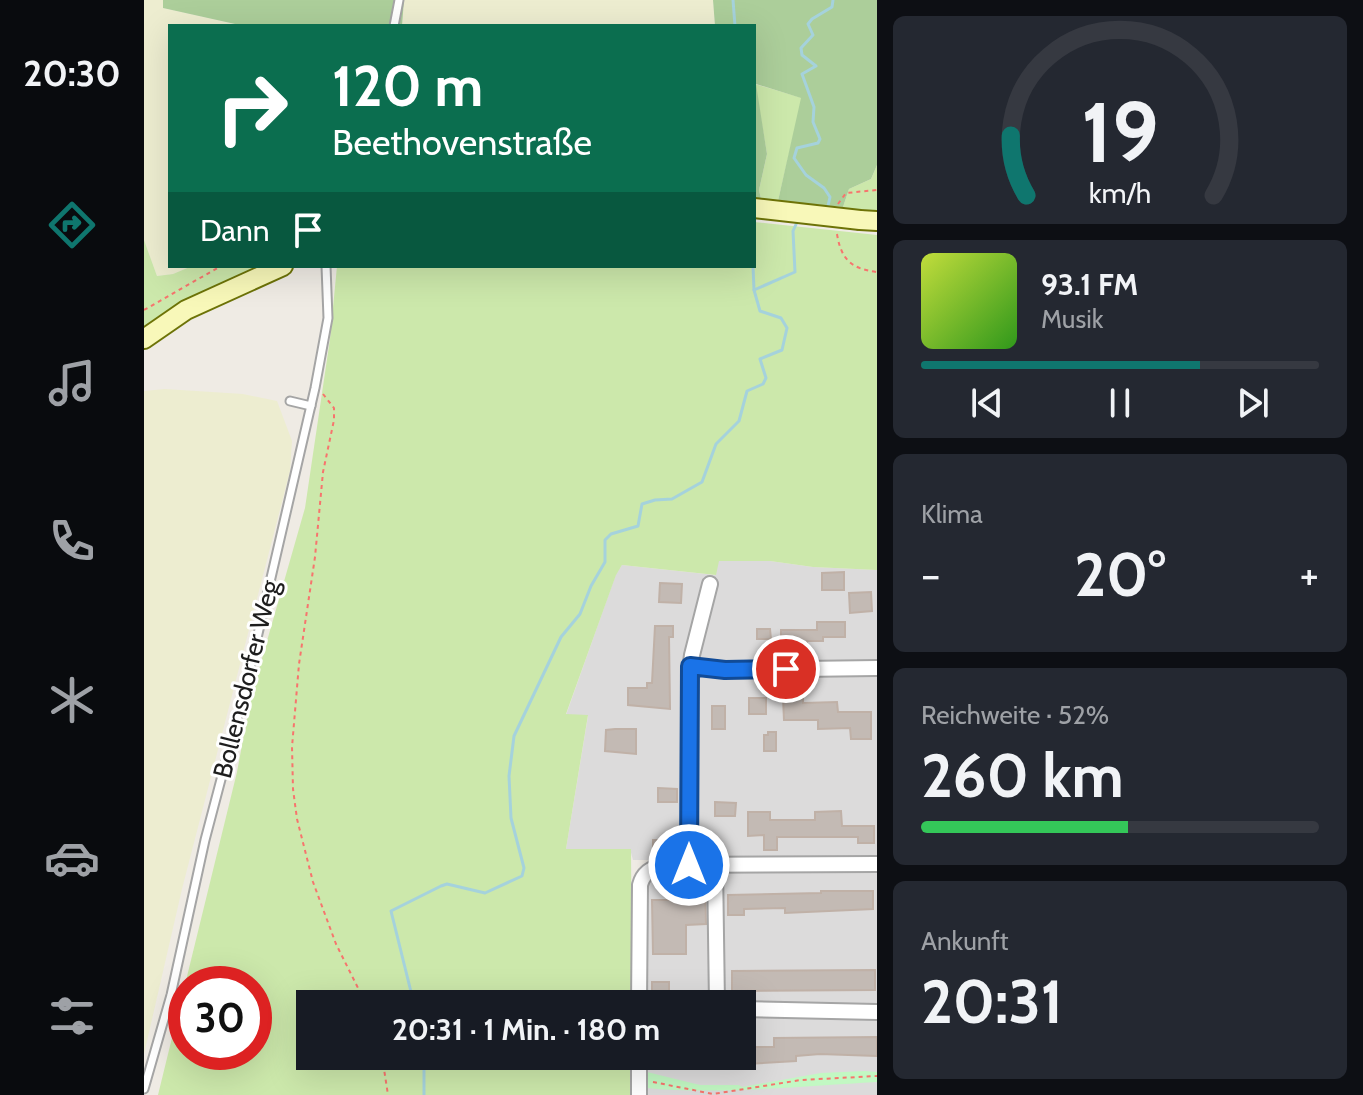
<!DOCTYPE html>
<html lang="de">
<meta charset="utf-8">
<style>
:root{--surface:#171b24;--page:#242831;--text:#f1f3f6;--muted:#9ea1a6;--line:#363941;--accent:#0f766e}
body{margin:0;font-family:Cabin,sans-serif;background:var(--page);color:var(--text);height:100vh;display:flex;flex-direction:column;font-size:30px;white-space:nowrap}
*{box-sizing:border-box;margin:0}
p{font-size:26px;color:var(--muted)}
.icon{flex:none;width:44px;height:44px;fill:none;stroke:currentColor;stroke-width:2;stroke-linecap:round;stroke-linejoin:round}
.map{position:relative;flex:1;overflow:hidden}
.details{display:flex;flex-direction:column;gap:16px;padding:16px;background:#0d0f14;width:486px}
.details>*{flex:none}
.top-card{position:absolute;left:24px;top:24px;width:588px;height:244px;border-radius:0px;box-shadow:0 8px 32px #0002;background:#0b6e4f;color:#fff;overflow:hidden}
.speed{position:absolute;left:24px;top:966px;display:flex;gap:16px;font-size:40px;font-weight:700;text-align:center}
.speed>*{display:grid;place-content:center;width:104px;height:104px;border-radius:50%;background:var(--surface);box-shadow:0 8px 32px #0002;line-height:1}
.speed .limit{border:12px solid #d22;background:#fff;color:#111}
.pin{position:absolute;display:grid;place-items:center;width:68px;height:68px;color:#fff;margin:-34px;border:4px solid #fff;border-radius:50%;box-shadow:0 2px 8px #0007}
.me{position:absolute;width:88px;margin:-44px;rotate:0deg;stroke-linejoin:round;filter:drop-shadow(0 0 6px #0008)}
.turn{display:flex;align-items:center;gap:28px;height:168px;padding:0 32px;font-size:36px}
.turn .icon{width:104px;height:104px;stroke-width:2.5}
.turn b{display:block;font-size:56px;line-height:68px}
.then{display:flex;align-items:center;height:76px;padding:0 32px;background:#0003;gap:16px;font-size:30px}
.big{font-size:60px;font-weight:700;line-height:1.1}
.details .tile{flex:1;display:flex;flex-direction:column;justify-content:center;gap:12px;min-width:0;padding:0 28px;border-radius:12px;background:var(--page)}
.details .dial{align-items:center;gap:0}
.dial svg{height:208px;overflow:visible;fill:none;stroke:var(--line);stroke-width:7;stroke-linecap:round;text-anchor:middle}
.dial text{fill:var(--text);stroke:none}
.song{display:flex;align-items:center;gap:24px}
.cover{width:96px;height:96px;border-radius:12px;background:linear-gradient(135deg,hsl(70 70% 55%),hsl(110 70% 35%))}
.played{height:8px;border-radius:4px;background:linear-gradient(90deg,var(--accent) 70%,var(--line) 70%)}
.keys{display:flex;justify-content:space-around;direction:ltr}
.heat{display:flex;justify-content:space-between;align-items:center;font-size:44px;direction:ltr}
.charge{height:12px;border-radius:6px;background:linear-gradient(90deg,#34c759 52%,var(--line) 0)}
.trip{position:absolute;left:152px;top:990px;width:460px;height:80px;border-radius:0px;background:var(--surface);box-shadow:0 8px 32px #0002;font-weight:700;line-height:80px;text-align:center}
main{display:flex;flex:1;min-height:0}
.tabs{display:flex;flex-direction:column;width:144px;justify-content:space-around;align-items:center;background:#090b0e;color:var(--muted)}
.tabs .icon{width:56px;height:56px}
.tabs .selected{color:var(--accent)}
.tabs b{font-size:36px;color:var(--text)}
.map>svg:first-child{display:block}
.residential{fill:#dcdbdb}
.farmland{fill:#ededd0}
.grass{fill:#cce8ab;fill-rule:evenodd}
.forest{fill:#acce9a}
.park{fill:#c2f8c3}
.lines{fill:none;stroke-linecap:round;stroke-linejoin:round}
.stream{stroke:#a5d2dc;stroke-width:3}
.building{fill:#c3bab4;stroke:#c0b1a7;stroke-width:2}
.lane-casing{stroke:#a5a5a5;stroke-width:11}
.street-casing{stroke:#a5a5a5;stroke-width:18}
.secondary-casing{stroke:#6d7307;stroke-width:22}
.path{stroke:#f7746d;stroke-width:2;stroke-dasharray:4 4;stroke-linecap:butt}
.lane{stroke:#fff;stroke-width:7}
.street{stroke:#fff;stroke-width:14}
.secondary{stroke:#f8f8b9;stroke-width:18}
.secondary-bridge-casing{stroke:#6d7307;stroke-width:22;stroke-linecap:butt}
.secondary-bridge{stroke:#f8f8b9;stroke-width:18}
.route-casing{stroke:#114b97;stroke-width:20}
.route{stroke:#1a73e8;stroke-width:14}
.labels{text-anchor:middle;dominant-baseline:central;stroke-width:6;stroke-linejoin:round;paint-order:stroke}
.street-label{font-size:26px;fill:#1e1e1e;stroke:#fff}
</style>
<main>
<nav class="tabs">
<b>20:30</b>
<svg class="icon selected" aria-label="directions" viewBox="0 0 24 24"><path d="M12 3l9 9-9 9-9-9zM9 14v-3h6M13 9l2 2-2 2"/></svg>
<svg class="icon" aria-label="music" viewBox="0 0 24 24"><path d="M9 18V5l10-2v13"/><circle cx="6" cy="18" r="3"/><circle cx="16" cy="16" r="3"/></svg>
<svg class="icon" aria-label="phone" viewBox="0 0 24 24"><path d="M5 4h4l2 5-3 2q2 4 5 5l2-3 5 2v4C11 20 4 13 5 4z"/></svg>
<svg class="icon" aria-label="climate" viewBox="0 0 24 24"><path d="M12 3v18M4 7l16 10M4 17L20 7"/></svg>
<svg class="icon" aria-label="car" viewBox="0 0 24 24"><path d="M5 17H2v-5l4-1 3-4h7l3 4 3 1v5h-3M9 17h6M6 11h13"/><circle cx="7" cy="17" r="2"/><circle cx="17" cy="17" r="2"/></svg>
<svg class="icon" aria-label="filters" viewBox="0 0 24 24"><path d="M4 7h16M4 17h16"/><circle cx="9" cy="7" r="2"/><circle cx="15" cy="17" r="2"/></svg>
</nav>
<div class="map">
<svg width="733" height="1095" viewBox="0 0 733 1095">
<rect width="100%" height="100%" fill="#efebe4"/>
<polygon class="residential" points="574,561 626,561 669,567 733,570 733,1095 502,1095 503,1056 598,1056 598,1004 503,1004 504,860 489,860 486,849 422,849 444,716 422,715 472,574 478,565 571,575"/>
<g class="farmland">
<polygon points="0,0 19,0 19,8 100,26 26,26 26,266 48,266 29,274 13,276 0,240"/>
<polygon points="260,0 569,0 571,26 258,26"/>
<polygon points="21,389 99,394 133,401 148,441 146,471 38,889 0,1054 0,391"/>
</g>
<g class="grass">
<polygon points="611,84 658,98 634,201 617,199 615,190 623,154"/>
<polygon points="733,165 733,213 699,207 705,189 727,179"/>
<path d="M610,222L733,235V570L669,567L626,561H575L572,575L478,565L472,575L422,714L444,715L422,849H487L488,1004H166V1056H488V1095H14L93,772L107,697L161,508L186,339L193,266H610ZM42,984H110V1052H42Z"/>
<polygon points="0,240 13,276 29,274 48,266 116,266 73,286 0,330"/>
</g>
<g class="forest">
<polygon points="19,0 260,0 258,26 100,26 19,8"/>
<polygon points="569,0 733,0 733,165 727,179 705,189 699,207 634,201 657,98 612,84 623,154 615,190 617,199 610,198 610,26 571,26"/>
</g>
<path class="park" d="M721,1071L733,1072V1082C661,1086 572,1095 503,1088V1072L556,1085H595L598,1087L677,1073Z"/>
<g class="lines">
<g class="stream">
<polyline points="589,0 591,26"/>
<polyline points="678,208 684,206 686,197 680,188 662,175 650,158 653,148 674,143 676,139 669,122 670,107 658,74 672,66 658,55 657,48 669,35 664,24 668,19 688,7 689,0"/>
<polyline points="609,266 610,290"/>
<polyline points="270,1004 247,911 297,886 303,884 341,893 378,876 380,868 367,818 365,776 370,736 417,637 436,614 447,586 461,562 461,540 467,534 494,526 498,504 511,500 528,499 558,482 572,444 595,421 603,391 619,384 622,378 616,359 638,350 643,328 637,318 616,311 610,290 651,272 649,231 654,220"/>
<polyline points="280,1095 280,1056"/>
</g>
</g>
<g class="building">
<polygon points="700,572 700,590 678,590 678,573"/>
<polygon points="516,583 538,584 537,603 515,602"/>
<polygon points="727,592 728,611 706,613 705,593"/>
<polygon points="673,622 701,622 701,637 679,637 679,641 663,641 663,647 637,647 637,630 673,630"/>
<polygon points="511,626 529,626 529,637 525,637 526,709 484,705 484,688 503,688 503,683 508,683"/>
<polygon points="613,629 626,629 627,639 613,639"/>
<rect x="605" y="698" width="17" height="16"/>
<polygon points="639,698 659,698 659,703 693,702 694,712 727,712 727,739 707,739 706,728 674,729 674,720 640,720"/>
<rect x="568" y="706" width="13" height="23"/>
<polygon points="471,729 492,729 492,754 461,751 462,730"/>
<polygon points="624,732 632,732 632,751 620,751 620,735 624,735"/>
<polygon points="514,788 533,789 533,802 514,802"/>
<polygon points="571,802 592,803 591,816 571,816"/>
<polygon points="697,811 698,826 730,826 730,843 714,843 714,837 633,837 633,850 620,850 620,835 604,836 604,812 626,812 626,820 671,820 671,812"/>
<polygon points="509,840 523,840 522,849 509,849"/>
<polygon points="552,885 561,885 562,924 542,925 542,954 509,954 508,900 552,900"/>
<polygon points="677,891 729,891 729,909 641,913 641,908 600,909 600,915 584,915 584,895 677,893"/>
<polygon points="731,970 731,990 588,991 588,971"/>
<rect x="508" y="982" width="17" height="17"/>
<polygon points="733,1037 733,1056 676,1054 652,1056 652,1061 602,1064 602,1047 630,1047 630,1038"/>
<rect x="575" y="1056" width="15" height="13"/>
</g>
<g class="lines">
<defs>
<g id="lane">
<polyline points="250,26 255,0"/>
<polyline points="146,401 167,406"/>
<polyline points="0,1089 27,995 61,840 104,677 171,388 184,318 182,266"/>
</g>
<g id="street">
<polyline points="546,666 581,670 733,668"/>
<polyline points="545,865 545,678 548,655 566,584"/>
<polyline points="571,866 573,1004"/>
<path d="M495,1004L496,885C499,873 507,869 517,865L733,864"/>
<polyline points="598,1009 733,1012"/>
<polyline points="495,1095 495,1056"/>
</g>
<g id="secondary">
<polyline points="716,220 733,221"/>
<polyline points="0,339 42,310 139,266"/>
</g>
</defs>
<use href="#lane" class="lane-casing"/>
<use href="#street" class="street-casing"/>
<use href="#secondary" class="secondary-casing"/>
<g class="path">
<polyline points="694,204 702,193 733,190"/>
<path d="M693,234C697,259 707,269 733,272"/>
<polyline points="0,310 77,266"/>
<polyline points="179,394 190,408 190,420 179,472 171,557 155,664 148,747 149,789 153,819 169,882 192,944 222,1004"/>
<polyline points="238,1056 244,1095"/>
<polyline points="509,1082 569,1094 657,1080 733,1076"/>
</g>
<use href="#lane" class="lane"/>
<use href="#street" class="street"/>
<use href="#secondary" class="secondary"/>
<defs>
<polyline id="secondary-bridge" points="610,208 716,220"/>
</defs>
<use href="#secondary-bridge" class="secondary-bridge-casing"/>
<use href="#secondary-bridge" class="secondary-bridge"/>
</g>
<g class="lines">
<defs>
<polyline id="route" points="545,865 546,666 581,670 642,669"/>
</defs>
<use href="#route" class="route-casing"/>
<use href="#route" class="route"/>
</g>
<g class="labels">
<g class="street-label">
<text transform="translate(102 679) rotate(-76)">Bollensdorfer Weg</text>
</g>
</g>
</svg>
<div class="speed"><div class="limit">30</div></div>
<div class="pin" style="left:642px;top:669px;background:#d93025"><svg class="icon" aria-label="arrive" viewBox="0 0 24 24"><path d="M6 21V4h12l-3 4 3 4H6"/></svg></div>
<svg class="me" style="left:545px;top:865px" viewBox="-20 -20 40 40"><circle r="17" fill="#1a73e8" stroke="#fff" stroke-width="3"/><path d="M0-11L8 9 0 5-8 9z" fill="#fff"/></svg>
<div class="trip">20:31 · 1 Min. · 180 m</div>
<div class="top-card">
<div class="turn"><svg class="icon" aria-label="right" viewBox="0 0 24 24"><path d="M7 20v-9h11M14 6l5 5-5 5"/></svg><div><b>120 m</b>Beethovenstraße</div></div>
<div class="then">Dann<svg class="icon" aria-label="arrive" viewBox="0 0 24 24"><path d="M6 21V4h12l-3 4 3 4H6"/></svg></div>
</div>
</div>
<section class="details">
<div class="tile dial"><svg viewBox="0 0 100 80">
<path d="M14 69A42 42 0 1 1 86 69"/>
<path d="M14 69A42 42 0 0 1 8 46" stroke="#0f766e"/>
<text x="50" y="56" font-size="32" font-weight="700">19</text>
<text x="50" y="72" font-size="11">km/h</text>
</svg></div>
<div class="tile">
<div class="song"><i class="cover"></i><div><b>93.1 FM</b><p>Musik</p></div></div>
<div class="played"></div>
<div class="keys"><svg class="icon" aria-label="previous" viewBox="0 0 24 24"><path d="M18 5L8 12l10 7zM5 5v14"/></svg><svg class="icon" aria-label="pause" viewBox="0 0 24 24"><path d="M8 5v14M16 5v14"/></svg><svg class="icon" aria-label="next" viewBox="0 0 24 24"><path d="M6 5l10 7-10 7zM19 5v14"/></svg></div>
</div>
<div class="tile"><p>Klima</p>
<div class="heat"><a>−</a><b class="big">20°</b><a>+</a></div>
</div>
<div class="tile"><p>Reichweite · 52%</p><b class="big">260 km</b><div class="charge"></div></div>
<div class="tile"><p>Ankunft</p><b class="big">20:31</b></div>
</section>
</main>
